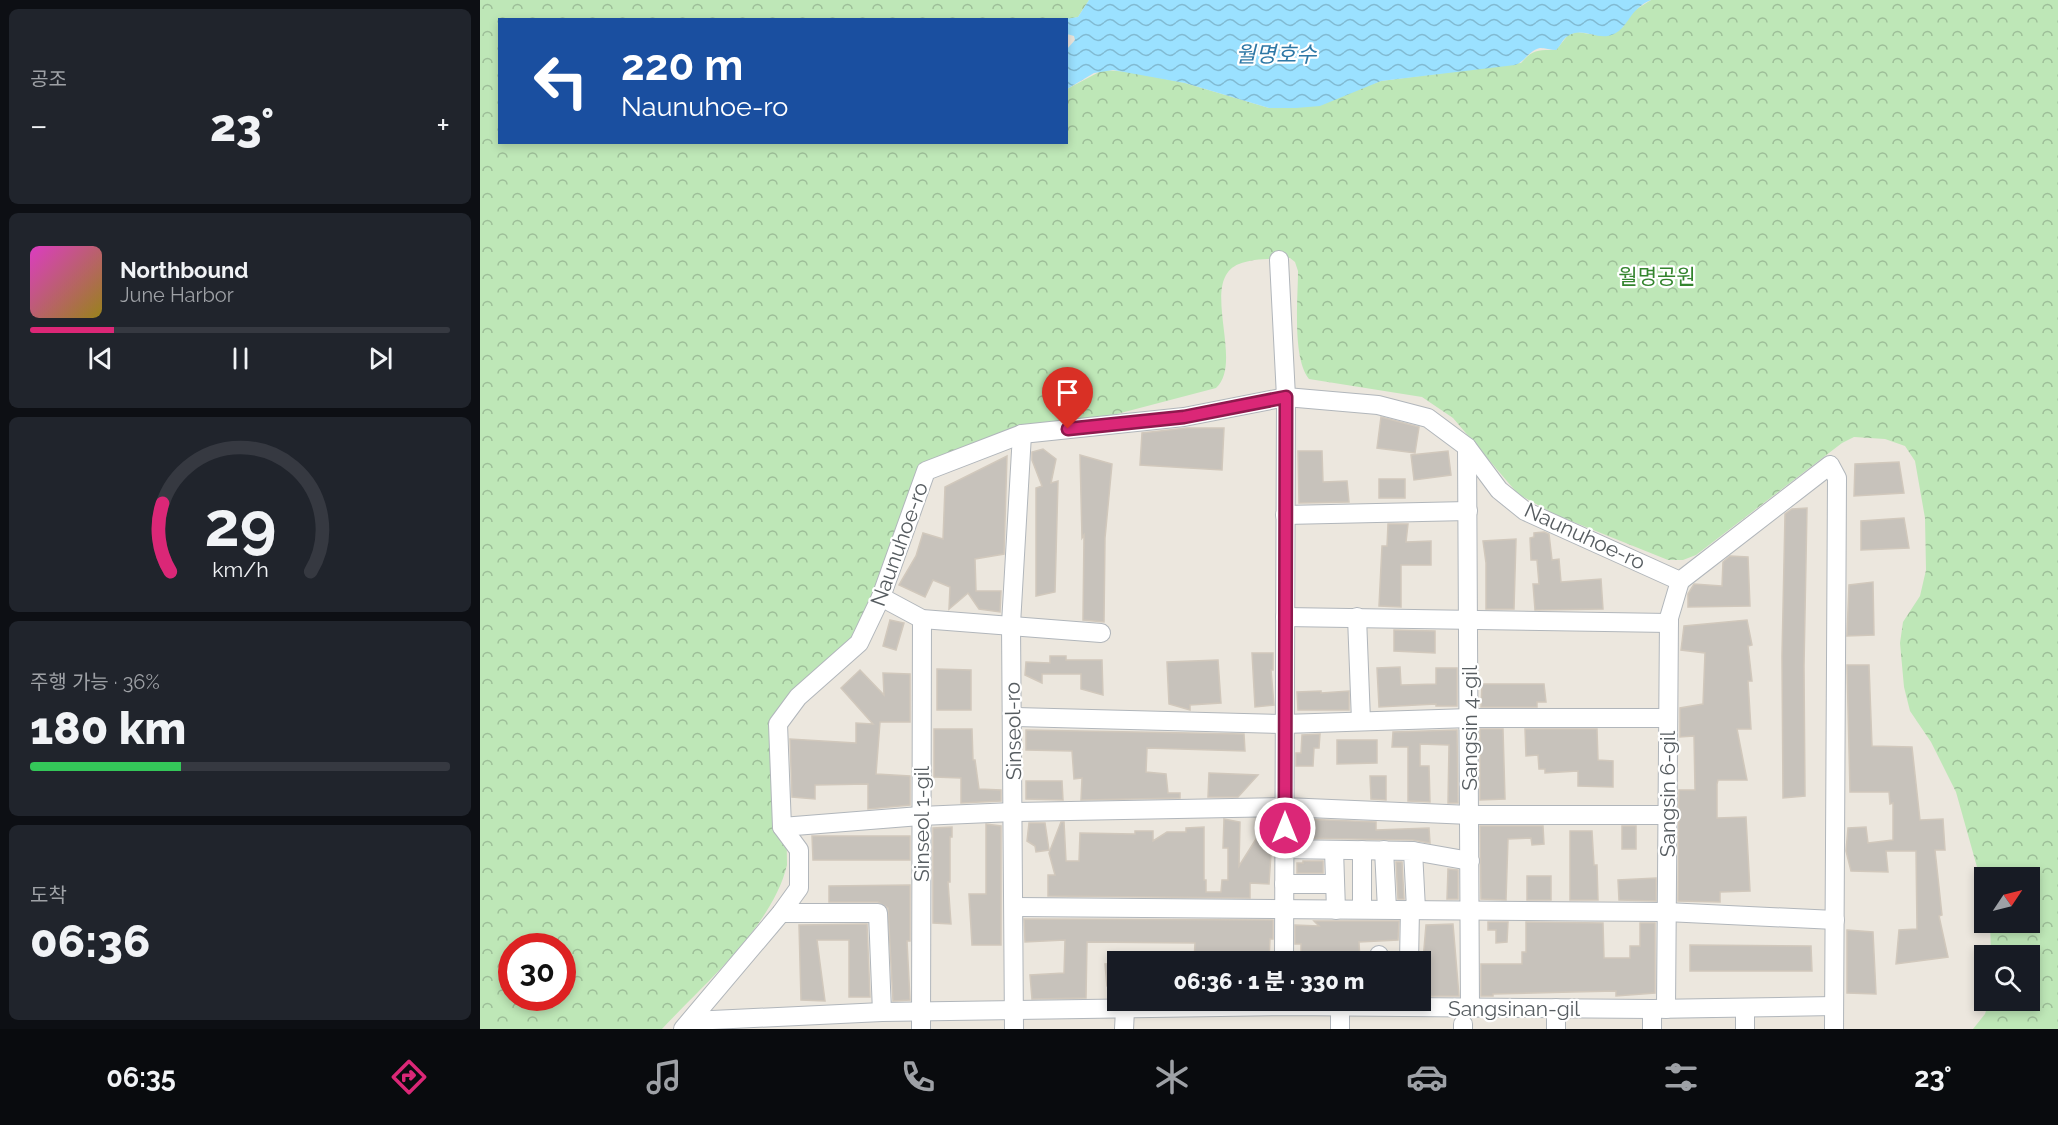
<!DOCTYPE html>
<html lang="ko">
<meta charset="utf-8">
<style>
:root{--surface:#171b24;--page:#20242c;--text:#f1f3f6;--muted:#9ea1a6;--line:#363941;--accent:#db2777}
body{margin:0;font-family:Raleway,"Noto Sans KR",sans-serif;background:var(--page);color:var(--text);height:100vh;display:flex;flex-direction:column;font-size:22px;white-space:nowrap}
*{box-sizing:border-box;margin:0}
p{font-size:20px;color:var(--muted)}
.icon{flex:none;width:33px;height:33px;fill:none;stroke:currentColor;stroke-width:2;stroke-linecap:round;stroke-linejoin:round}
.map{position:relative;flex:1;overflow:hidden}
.details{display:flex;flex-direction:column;gap:9px;padding:9px;background:#0d0f14;width:480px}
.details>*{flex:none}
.guide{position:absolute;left:18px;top:18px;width:570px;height:126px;border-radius:0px;box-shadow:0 3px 9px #0003;background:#1a4fa0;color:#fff;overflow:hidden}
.needle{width:39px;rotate:55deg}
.fabs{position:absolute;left:1494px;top:867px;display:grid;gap:12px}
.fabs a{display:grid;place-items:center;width:66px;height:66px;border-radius:0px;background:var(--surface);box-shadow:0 3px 9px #0003;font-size:30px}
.speed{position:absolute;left:18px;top:933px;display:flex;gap:12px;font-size:30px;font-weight:700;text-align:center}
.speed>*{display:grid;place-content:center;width:78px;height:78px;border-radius:50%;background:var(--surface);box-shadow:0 3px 9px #0003;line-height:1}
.speed .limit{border:9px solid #d22;background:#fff;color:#111}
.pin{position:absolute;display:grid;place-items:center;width:51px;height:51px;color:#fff;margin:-62px -26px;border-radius:50% 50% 50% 0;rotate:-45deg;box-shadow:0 0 6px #0007}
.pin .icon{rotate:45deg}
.me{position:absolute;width:66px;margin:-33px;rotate:0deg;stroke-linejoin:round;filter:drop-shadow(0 0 4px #0008)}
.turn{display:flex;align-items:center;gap:21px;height:126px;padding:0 24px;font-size:27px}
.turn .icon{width:78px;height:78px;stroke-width:2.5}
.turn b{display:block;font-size:42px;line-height:51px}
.big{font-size:45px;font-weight:800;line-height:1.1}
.details .tile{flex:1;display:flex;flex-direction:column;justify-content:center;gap:9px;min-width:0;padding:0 21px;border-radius:9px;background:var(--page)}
.details .dial{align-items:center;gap:0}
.dial svg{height:156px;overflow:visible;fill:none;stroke:var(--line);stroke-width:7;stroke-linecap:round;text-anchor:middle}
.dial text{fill:var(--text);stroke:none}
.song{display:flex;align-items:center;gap:18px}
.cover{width:72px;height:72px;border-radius:9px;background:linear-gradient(135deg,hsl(310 70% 55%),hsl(50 70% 35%))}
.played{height:6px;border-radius:3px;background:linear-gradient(90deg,var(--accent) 20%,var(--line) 20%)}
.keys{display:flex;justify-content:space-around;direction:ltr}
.heat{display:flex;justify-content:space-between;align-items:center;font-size:33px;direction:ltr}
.charge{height:9px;border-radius:4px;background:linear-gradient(90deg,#34c759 36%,var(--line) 0)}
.trip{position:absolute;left:627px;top:951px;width:324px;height:60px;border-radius:0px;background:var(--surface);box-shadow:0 3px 9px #0003;font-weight:800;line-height:60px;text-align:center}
.menu{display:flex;height:96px;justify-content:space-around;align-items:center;background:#090b0e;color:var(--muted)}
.menu .icon{width:42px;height:42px}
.menu .active{color:var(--accent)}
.menu b{font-size:27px;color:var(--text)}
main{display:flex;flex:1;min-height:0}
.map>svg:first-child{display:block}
.forest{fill:url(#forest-crowns);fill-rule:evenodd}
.water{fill:url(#water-waves)}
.building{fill:#c7c2bb;stroke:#d1c8bc;stroke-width:1.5}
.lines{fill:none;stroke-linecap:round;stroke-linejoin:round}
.minor-casing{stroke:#b1b6bb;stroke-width:20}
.minor{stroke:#fff;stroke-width:18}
.route-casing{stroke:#8e194d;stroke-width:15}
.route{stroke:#db2777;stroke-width:10}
.labels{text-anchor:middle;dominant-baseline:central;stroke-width:4.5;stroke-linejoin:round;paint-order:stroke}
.park-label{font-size:21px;fill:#33842d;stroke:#fff}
.street-label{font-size:21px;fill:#575d61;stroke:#fff}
.water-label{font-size:22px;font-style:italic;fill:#2e78a6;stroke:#fff}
</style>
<main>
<section class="details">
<div class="tile"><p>공조</p>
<div class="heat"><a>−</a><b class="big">23°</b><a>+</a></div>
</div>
<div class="tile">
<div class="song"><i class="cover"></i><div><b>Northbound</b><p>June Harbor</p></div></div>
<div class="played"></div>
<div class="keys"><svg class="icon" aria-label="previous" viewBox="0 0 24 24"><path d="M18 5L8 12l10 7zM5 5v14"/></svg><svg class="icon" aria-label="pause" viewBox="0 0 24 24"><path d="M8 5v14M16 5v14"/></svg><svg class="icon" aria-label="next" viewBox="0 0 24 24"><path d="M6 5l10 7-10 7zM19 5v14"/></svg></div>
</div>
<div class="tile dial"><svg viewBox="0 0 100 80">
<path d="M14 69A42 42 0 1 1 86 69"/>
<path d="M14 69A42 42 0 0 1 10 34" stroke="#db2777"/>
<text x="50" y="56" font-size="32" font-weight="700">29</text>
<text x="50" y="72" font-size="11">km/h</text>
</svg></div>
<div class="tile"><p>주행 가능 · 36%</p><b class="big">180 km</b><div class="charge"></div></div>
<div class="tile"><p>도착</p><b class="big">06:36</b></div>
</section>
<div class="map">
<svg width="1578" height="1029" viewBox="0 0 1578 1029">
<defs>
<pattern id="forest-crowns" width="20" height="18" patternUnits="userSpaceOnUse" patternTransform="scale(1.5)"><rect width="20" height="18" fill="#bee7b7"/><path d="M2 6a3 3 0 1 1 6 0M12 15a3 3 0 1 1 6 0" fill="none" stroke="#9dbe98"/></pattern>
<pattern id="water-waves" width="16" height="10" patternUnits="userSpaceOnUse" patternTransform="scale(1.5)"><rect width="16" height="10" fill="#9be1ff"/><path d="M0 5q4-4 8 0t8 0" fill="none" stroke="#81bad2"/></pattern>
</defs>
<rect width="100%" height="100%" fill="#ece7de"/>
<path class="forest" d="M0,0H609L598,17L585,20H20V142H586L587,89L623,70L651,72L705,83L789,108L870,92L901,81L1041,63C1053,49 1058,50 1076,50L1088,35L1097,32L1116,35L1143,27L1152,12L1171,0H1578V1029H1493L1505,1014L1509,1001L1550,1000V956L1511,955L1510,923L1550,922V878H1504V892L1476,792L1451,742L1430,711L1424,687L1420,643L1423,622L1440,596L1446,570L1445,518L1435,461L1425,446L1405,439L1374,437L1362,443L1216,555L1203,560H1188L1076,515L1038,494L973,418L942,397L829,379C812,358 818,299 818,271L815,262L810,258C795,259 773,258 759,264C718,280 765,362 736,388L591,426L456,472L448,483L399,622L387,644L316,706L305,724L307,865C292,927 225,983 182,1029H0ZM32,946H82V998H32Z"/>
<path class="water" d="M609,0H1171C1149,9 1149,27 1134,34C1118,42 1103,26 1088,36C1082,39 1081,46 1076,50C1071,50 1065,48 1060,48C1049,50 1045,62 1035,65L901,81L840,106L816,108H789L705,83L633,70L614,73L587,89V49L595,40L594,36L587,34L585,19L598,17Z"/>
<g class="building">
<polygon points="901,417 939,427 935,453 897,448"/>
<polygon points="707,428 744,428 742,470 660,465 662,433"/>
<polygon points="563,449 576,459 571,483 578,481 575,592 556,596 556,488 562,486 552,460 552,452"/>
<polygon points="818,451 842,451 843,482 867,481 869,502 819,503"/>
<polygon points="968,451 971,475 934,480 931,455"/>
<polygon points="600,455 632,464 625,538 624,622 603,620 604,535 602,538"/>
<polygon points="527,456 524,554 495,559 496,591 521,591 520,612 499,609 488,593 469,609 470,587 453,580 445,597 419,585 436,556 443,533 463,539 465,487"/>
<polygon points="1419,462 1424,493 1374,496 1375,464"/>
<rect x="899" y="479" width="26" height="19"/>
<polygon points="1327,508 1324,666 1325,796 1303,798 1302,656 1305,514 1312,509"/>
<polygon points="1424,518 1429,548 1381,550 1381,521"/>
<polygon points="908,524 928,524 926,542 951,541 951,565 921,565 921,607 899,606 902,546 907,546"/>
<polygon points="1064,532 1069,534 1072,560 1079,559 1081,582 1121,579 1123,609 1055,610 1053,584 1059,584 1057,560 1051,560 1050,538 1054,537 1054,533"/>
<polygon points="1036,539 1034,609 1006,609 1006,563 1003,541"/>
<polygon points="1250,556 1268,557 1270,606 1208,607 1208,594 1214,584 1242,586 1243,562"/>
<polygon points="1393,582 1394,635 1367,636 1369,585"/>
<polygon points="410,620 424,623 416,650 403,646"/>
<polygon points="1267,620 1272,645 1268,646 1272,681 1268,681 1271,729 1257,729 1267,780 1238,780 1237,784 1237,818 1266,817 1270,891 1240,892 1240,902 1198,901 1199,790 1215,790 1214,736 1200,737 1200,708 1223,704 1225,653 1201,650 1204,626"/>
<polygon points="914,630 955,631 955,653 914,651"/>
<polygon points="772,653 793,653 793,670 791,670 794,705 775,707"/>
<polygon points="570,656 586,656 586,660 622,660 623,695 601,689 601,674 562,674 562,683 545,675 546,662 570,663"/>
<polygon points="738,660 741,703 710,705 710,710 689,704 687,662"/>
<polygon points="1367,665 1389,665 1392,746 1432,747 1440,820 1463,819 1465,850 1455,850 1462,915 1459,916 1468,957 1416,964 1419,930 1437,929 1436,851 1406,851 1408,872 1371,871 1366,851 1368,828 1386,827 1388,843 1413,840 1413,803 1410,804 1409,792 1370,792"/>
<polygon points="920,667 921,685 956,684 956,668 977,668 977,706 956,706 956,704 899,707 897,668"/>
<polygon points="457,669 491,670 491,710 457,710"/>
<polygon points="380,670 404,695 403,673 430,674 430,722 400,722 396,774 430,776 430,805 388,809 388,784 335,785 335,799 312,797 310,739 376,743 376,723 393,724 361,688"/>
<polygon points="1002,684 1064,684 1066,702 1057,702 1057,707 1001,707"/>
<polygon points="841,691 841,693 869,691 869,710 818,710 817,692"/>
<polygon points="454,729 492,729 493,760 495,760 499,789 521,790 521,801 481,803 481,778 454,777"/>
<polygon points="1000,729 1023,729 1025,799 1000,800"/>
<polygon points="1045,729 1117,729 1118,760 1133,761 1133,787 1098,786 1098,771 1065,773 1065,769 1059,769 1058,755 1046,756"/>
<polygon points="546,730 764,734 765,751 667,748 666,772 686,774 688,793 700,793 700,798 601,800 602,778 594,779 592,751 546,750"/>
<polygon points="977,730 978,803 968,803 969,745 940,744 940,766 949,766 950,802 928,801 928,747 912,747 913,732"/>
<polygon points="840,734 839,748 834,748 833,766 816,766 816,753 821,753 822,735"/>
<polygon points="857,740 897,740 897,763 857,764"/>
<polygon points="729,773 778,775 758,797 728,797"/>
<polygon points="890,776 906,776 906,800 891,799"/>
<polygon points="546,781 582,781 583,800 546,799"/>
<polygon points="744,819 760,822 759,866 783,828 783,823 793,824 789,884 770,883 770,898 568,896 568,875 575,875 569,853 581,822 584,822 586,861 599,861 600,833 655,834 655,831 673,831 673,841 687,832 706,832 706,828 724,827 724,880 726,880 726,892 741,892 742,880 748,880 748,848 743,848"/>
<polygon points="822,819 896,822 896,830 949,828 950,843 933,840 822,838"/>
<polygon points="549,823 565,823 569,850 556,852 555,846 547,841"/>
<polygon points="506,824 521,826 521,945 492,945 489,894 506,894"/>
<polygon points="1000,826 1063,826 1064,844 1052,845 1051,838 1028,839 1026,900 1001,899"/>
<rect x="1142" y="826" width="14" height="23"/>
<polygon points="472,827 472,837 470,837 470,882 468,882 471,924 453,923 453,828"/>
<polygon points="1090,831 1112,831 1114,865 1117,865 1118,900 1090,900"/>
<polygon points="332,836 430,836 430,860 333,860"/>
<polygon points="823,861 843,861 843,873 817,873 817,863 823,863"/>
<polygon points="916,862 922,862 924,899 918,899"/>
<polygon points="968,869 978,870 978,899 967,899"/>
<rect x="1047" y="876" width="24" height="24"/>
<polygon points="1176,878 1176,901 1139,900 1138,880"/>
<polygon points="430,885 430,941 427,941 430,1000 413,1001 408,908 398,902 349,902 349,886"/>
<polygon points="544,919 793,920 793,939 790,939 789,962 735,959 735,962 714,962 715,943 607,942 606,998 552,999 550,975 584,973 585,940 545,942"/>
<polygon points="834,921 919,921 918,940 879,942 880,962 821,962 821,944 815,944 815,925 839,926"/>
<polygon points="1008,922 1028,922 1027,942 1016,943 1016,930 1008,930"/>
<polygon points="1046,922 1123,923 1124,958 1150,958 1150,946 1160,946 1160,923 1175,923 1175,993 1136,996 1136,991 1092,992 1013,994 1013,996 1001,996 1001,964 1042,964 1042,952 1046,952"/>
<polygon points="387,924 390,997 369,997 369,940 337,940 345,1001 321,1000 319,925"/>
<polygon points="973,924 979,996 940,996 946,925"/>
<polygon points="1367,930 1393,932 1396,994 1367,993"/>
<polygon points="1210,945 1331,946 1332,971 1210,971"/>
<polygon points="636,963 638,985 627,986 625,964"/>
</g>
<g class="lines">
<defs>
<g id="minor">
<polyline points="799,260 806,397 804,962"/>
<polyline points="987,447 990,1008"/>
<polyline points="805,515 988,511"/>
<polyline points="401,597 442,619 621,633"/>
<polyline points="805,617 1189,623"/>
<polyline points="877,617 881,721"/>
<polyline points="533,717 804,724 990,718 1188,718"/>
<polyline points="302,827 440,816 534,812 805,807 990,815 1187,815"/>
<polyline points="804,849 933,851 936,909"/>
<polyline points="854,850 856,910"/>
<polyline points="904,850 907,909"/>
<polyline points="933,851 990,861"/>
<polyline points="804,884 855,884"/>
<polyline points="534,907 1186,912 1355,920"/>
<polyline points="882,909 882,850"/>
<polyline points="301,913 398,913 402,1012"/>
<polyline points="899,962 899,955"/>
<polyline points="929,962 930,909"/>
<polyline points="1076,1008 1076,1029"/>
<polyline points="1186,1009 1189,618 1200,581"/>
<polyline points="211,1021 402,1012 804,1006 1172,1009 1354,1006"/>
<polyline points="203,1029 301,913 319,888 319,850 302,827 298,724 318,697 379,643 401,597 446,471 542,434 704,417 806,397 898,405 948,418 987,447 1019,490 1045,511 1200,581 1350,465 1357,478 1354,1029"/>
<polyline points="441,1029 442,619"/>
<polyline points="534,1029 531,624 542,434"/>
<polyline points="644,1029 645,1010"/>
<polyline points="860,1029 860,1008"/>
<polyline points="983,1029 983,1024"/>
<polyline points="1172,1029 1172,1009"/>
<polyline points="1265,1029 1265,1009"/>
</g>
</defs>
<use href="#minor" class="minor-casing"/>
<use href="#minor" class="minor"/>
</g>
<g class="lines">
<defs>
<polyline id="route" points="588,429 704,417 806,397 805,828"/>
</defs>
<use href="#route" class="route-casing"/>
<use href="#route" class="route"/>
</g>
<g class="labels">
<g class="park-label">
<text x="1177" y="276">월명공원</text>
</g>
<g class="street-label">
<text transform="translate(1105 536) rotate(25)">Naunuhoe-ro</text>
<text transform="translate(419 544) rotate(-70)">Naunuhoe-ro</text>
<text transform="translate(989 728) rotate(-90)">Sangsin 4-gil</text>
<text transform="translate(533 731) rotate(-91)">Sinseol-ro</text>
<text transform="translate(1187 794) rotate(-90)">Sangsin 6-gil</text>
<text transform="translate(441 824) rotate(-90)">Sinseol 1-gil</text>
<text x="1034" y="1008">Sangsinan-gil</text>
</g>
<g class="water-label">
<text x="796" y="54">월명호수</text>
</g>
</g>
</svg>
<div class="fabs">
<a><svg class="needle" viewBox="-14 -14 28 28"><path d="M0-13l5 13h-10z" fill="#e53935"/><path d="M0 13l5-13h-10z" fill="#9ea1a6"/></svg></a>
<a><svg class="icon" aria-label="search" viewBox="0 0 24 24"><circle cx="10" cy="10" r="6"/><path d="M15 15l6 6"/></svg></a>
</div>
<div class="speed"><div class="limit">30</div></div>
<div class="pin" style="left:588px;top:429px;background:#d93025"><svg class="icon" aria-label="arrive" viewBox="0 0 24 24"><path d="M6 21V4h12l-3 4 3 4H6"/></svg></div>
<svg class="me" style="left:805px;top:828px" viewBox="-20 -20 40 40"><circle r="17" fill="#db2777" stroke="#fff" stroke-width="3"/><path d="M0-11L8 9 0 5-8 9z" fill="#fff"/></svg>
<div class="trip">06:36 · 1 분 · 330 m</div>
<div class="guide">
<div class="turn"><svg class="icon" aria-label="left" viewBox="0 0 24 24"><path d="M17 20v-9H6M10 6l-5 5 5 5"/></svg><div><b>220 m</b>Naunuhoe-ro</div></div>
</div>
</div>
</main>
<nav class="menu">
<b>06:35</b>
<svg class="icon active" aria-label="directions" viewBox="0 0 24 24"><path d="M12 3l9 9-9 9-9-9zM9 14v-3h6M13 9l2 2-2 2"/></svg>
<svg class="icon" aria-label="music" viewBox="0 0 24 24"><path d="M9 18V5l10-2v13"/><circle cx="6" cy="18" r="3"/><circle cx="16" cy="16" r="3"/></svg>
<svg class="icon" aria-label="phone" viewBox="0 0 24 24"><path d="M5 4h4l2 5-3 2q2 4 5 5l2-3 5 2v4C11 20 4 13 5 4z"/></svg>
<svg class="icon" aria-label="climate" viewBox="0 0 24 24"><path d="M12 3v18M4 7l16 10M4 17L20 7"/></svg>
<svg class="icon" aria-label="car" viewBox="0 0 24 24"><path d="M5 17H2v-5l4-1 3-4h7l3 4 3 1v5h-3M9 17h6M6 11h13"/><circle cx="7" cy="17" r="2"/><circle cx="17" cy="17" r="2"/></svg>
<svg class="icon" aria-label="filters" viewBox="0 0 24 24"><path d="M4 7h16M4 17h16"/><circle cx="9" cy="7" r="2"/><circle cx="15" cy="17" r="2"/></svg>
<b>23°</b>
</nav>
